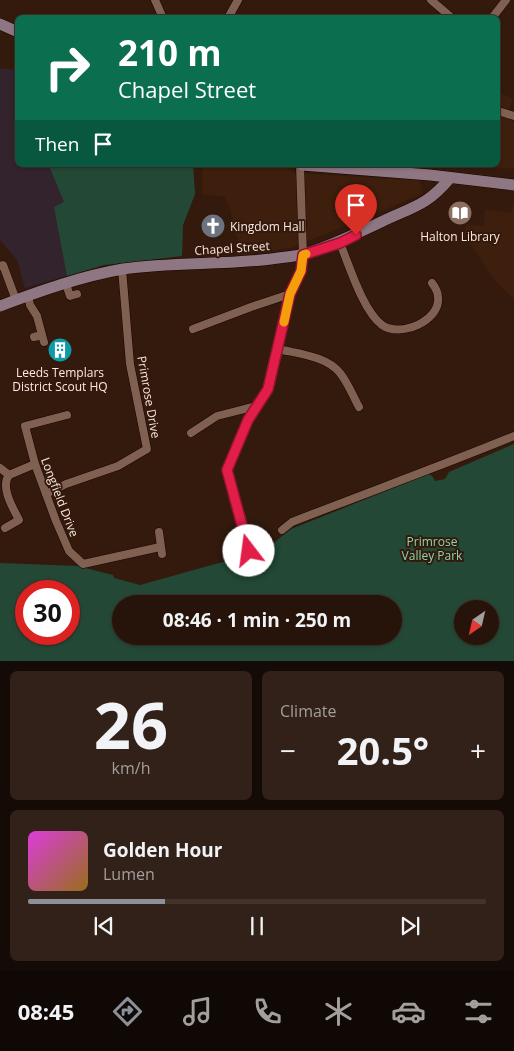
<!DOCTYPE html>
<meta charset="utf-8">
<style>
:root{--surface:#26140a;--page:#322118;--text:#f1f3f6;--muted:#a49e9c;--line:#42332b;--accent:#8c9099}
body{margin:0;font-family:"Open Sans",sans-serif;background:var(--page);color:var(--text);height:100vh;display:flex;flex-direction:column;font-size:19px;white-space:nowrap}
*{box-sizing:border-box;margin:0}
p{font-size:16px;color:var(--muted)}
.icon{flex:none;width:28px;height:28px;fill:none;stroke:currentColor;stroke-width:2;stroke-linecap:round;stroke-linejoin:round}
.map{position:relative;height:661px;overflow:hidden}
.drawer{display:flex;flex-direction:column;gap:10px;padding:10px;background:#150b06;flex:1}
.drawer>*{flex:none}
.top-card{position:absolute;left:15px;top:15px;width:485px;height:152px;border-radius:8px;box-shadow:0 1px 4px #0004,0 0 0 1px var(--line);background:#0b6e4f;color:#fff;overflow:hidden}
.needle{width:32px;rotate:214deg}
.fabs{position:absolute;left:454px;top:600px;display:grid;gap:10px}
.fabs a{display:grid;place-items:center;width:45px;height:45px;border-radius:50%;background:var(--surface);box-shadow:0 1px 4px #0004,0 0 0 1px var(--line);font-size:25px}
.speed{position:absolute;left:15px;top:580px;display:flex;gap:10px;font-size:25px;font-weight:700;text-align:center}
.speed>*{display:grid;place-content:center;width:65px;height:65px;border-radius:50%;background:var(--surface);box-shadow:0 1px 4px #0004,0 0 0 1px var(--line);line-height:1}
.speed .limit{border:8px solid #d22;background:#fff;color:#111}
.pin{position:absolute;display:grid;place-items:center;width:42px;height:42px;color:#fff;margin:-51px -21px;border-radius:50% 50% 50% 0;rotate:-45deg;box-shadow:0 0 5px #0007}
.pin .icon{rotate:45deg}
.me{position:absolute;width:55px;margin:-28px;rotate:345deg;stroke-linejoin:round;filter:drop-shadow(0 0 4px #0008)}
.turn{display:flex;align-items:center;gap:18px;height:105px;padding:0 20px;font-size:22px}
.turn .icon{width:65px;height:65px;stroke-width:2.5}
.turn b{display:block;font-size:35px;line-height:42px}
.then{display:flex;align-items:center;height:48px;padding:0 20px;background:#0003;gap:10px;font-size:19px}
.big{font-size:38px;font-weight:700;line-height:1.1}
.drawer .card{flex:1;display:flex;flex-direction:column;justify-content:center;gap:8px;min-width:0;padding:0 18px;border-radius:8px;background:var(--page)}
.drawer .dial{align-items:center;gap:0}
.dial b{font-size:65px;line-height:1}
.song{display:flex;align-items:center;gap:15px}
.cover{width:60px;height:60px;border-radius:8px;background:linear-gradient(135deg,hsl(300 70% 55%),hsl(40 70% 35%))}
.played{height:5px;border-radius:2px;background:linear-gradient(90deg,var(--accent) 30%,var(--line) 30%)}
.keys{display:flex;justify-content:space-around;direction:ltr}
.heat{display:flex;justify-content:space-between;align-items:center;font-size:28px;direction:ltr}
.drawer .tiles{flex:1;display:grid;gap:10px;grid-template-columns:1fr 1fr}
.card:last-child{grid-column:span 2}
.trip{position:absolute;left:112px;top:595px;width:290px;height:50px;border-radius:25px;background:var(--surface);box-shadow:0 1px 4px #0004,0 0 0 1px var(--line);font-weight:700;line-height:50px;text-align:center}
.tab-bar{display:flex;height:80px;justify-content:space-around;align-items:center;background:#0f0804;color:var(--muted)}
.tab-bar .icon{width:35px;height:35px}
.tab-bar .current{color:var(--accent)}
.tab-bar b{font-size:22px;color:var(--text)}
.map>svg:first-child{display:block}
.built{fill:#3e1e0d}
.education{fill:#33232d}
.green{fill:#234936;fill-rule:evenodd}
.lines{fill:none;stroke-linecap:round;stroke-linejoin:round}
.street-casing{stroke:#1a0400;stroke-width:9}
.secondary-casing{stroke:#1a0400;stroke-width:12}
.street{stroke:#7f6051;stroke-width:8}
.secondary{stroke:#8f7683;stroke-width:11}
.route-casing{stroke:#92132f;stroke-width:12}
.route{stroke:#e11d48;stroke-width:9}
.slow{stroke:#f59e0b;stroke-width:9}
.labels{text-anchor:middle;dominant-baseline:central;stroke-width:4;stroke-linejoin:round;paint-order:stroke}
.poi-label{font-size:12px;fill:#fce9e1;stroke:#331a0d}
.street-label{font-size:12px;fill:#fce9e1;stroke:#331a0d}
.park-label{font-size:12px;fill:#8bd7ad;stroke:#331a0d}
</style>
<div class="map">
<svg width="514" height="661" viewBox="0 0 514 661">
<rect width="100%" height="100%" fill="#331a0d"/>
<g class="built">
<polygon points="498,92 513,99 509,109 514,112 514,169 456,165 498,165"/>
<polygon points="202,165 283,165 295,173 412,180 420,181 422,194 292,248 237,255 236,243 238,242 230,208 224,196 203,195"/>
<polygon points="514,197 514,299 497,283 464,235 466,224 484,226 485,209 511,213"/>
</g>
<polygon class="education" points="0,68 17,70 18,165 193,165 195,194 183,225 182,256 104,265 25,288 17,260 0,240"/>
<g class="green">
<polygon points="51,165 193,165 195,194 183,225 182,256 104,265 67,276 54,207 64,202 50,168"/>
<path d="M514,444V661H0V563L77,566L113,575L114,578L140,585L244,556L267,548L291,529L429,474L433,477L435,481L445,479L449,472ZM26,591H69V634H26ZM121,604H394V636H121ZM462,609H490V636H462Z"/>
</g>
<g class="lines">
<defs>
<g id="street">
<polyline points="155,0 163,18"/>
<polyline points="431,0 452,18"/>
<polyline points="228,18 238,0"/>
<polyline points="492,18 506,0"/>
<polyline points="498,111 514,116"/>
<path d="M340,243C349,265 363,311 382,325C400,338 441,321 438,297C438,292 435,287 432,283"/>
<polyline points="0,266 3,265 16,300"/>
<polyline points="66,284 70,296 77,294"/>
<polyline points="28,296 30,305 37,316 42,335"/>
<polyline points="193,329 251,307 290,294"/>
<polyline points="34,337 42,335 44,342"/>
<path d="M278,349C299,354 326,356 340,373C348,383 353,396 359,407"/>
<polyline points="67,415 25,426 35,464 56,521 69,551 83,564 160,547"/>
<polyline points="191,433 217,416 256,406"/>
<path d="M0,468L9,475C0,487 13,508 19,520L5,528"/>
<polyline points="9,475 35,464"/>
<polyline points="46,494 66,484 118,466 147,449 130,364 122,269"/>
<path d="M282,530L292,522C366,493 441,466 514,436"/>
<polyline points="159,532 162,554"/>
<polyline points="263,545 249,551 227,471 248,420 268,389 290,294 301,271 303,255 300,165"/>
</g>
<g id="secondary">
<polyline points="0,24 18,32"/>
<polyline points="302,165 430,175 514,185"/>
<path d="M0,306C40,291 82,276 123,269C172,262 222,265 271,259C282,257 294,257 304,254C332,246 355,234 381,222C412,207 427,206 450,178"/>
</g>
</defs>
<use href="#street" class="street-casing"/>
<use href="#secondary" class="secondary-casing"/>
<use href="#street" class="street"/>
<use href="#secondary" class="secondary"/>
</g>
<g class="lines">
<defs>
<polyline id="route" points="249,551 227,470 248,420 268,389 290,294 301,271 303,255 340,243 356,235"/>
</defs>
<use href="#route" class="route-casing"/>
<use href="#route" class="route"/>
<polyline class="slow" points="284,322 290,294 301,271 303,255 306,254"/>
</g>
<defs>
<symbol id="library-disc" viewBox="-11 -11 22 22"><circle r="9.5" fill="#8d6e63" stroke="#331a0d"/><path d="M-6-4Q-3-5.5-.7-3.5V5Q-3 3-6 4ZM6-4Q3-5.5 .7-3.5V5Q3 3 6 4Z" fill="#fff"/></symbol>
<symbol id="church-disc" viewBox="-11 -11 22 22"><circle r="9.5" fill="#6b7280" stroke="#331a0d"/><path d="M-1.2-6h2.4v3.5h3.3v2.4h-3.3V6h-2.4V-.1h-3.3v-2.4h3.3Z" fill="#fff"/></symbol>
<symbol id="building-disc" viewBox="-11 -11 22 22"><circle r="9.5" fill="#0f9aa8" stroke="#331a0d"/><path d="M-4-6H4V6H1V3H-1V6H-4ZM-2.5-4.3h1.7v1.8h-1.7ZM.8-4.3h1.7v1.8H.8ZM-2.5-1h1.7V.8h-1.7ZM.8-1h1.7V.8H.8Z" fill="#fff"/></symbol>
</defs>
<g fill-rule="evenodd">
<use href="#library-disc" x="446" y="199" width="28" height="28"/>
<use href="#church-disc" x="199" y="212" width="28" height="28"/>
<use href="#building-disc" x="46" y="336" width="28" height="28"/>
</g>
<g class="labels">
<g class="poi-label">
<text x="230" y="226" text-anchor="start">Kingdom Hall</text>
<text x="460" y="236">Halton Library</text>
<text x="60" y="372">Leeds Templars<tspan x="60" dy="14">District Scout HQ</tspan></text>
</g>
<g class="street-label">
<text transform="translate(232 248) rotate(-4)">Chapel Street</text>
<text transform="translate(149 397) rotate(80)">Primrose Drive</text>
<text transform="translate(60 497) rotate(69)">Longfield Drive</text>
</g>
<g class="park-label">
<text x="432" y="541">Primrose<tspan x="432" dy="14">Valley Park</tspan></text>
</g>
</g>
</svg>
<div class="fabs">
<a><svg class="needle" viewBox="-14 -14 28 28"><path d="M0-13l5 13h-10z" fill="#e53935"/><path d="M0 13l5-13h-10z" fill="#a49e9c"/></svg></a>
</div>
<div class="speed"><div class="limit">30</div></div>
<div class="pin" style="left:356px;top:235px;background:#d93025"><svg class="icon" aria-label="arrive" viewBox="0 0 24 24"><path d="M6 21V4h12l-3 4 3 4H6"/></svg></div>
<svg class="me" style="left:249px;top:551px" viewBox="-20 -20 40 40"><circle r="19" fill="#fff"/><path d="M0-13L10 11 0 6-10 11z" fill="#e11d48"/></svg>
<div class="trip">08:46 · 1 min · 250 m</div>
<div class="top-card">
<div class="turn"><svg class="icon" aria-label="right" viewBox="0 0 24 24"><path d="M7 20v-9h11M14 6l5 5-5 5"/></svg><div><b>210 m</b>Chapel Street</div></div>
<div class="then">Then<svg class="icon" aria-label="arrive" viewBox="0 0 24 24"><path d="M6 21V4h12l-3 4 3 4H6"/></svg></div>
</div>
</div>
<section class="drawer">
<div class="tiles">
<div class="card dial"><b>26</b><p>km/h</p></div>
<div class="card"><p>Climate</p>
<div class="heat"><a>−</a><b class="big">20.5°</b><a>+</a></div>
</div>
<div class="card">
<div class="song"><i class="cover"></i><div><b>Golden Hour</b><p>Lumen</p></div></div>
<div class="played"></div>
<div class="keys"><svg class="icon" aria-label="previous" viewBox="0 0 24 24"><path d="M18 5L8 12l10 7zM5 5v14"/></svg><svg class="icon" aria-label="pause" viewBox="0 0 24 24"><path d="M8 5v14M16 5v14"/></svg><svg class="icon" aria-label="next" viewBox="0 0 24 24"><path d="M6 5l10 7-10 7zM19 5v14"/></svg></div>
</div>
</div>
</section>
<nav class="tab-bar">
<b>08:45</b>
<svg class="icon current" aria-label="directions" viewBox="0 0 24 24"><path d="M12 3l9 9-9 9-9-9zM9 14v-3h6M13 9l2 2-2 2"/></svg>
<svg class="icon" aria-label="music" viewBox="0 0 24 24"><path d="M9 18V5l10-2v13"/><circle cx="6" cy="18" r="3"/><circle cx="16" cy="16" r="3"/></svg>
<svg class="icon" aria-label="phone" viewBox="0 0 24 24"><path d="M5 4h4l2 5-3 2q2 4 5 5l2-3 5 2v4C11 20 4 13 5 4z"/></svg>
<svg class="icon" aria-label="climate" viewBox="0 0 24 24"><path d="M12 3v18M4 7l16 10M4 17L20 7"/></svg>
<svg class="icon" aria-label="car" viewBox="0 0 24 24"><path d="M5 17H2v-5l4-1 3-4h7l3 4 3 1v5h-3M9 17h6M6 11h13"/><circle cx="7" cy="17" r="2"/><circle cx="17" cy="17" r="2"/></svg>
<svg class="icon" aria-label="filters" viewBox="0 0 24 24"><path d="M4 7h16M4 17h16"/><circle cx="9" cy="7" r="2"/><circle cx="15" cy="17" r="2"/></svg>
</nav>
